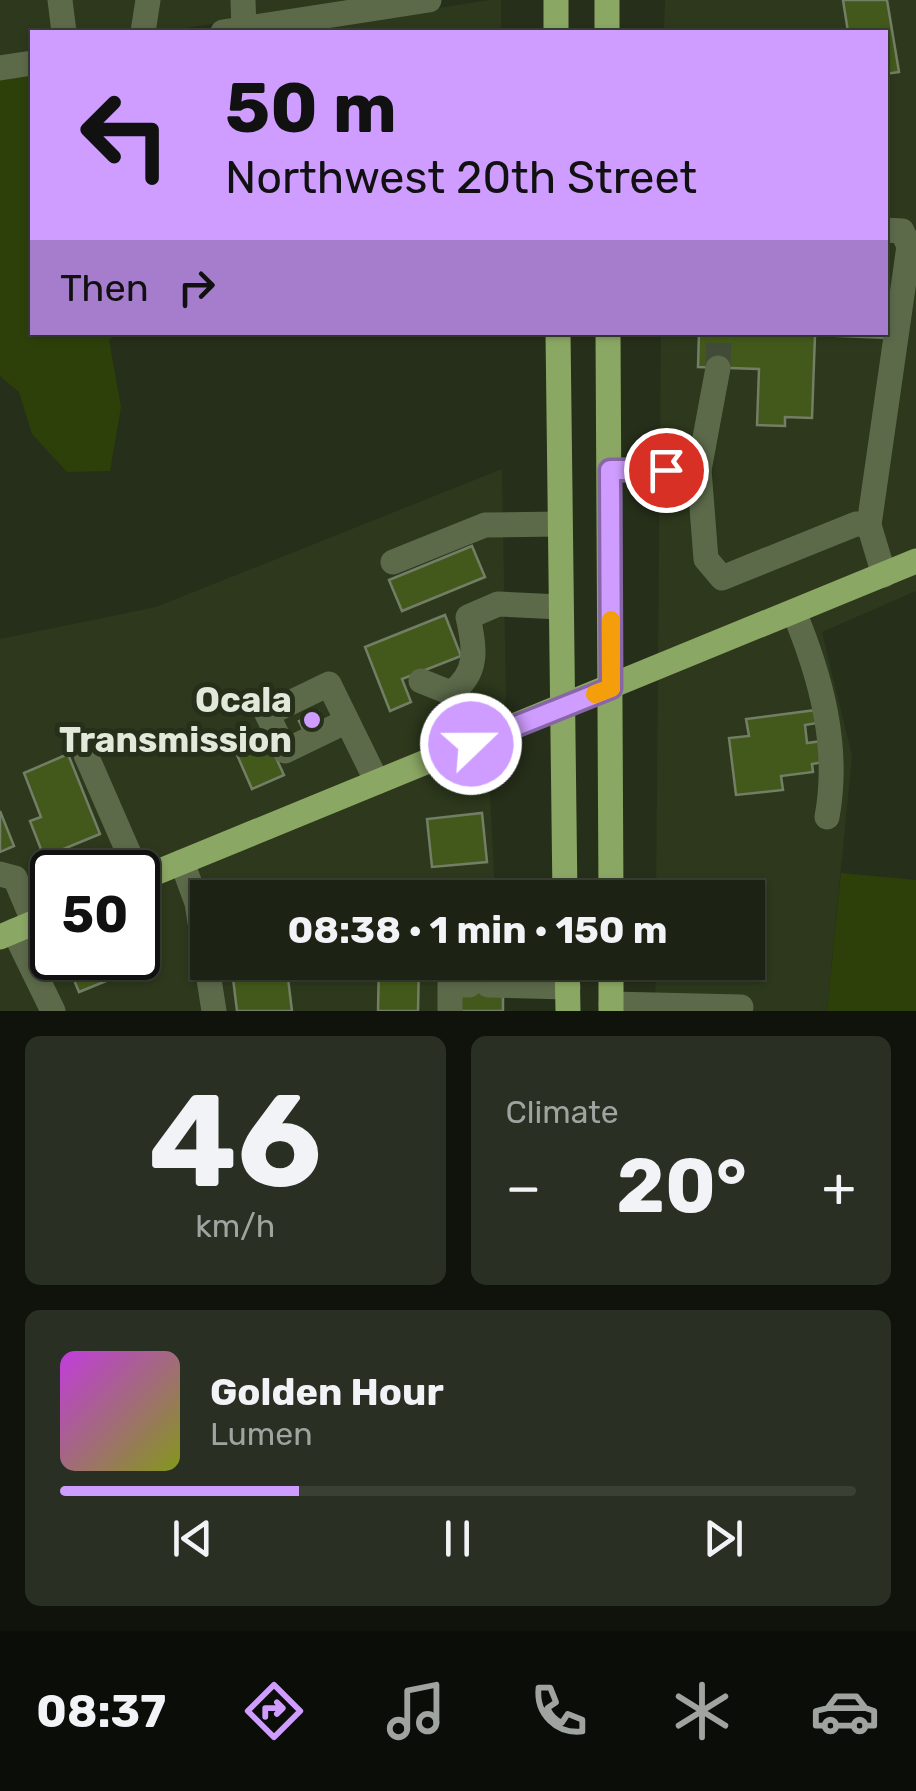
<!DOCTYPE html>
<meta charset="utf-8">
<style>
:root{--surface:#1c2314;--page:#292f22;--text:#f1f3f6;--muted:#a0a4a0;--line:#3a4034;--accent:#cf9dff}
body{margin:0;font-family:Rubik,sans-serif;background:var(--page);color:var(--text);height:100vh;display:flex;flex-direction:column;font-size:38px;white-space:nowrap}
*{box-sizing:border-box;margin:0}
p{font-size:32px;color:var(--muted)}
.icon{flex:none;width:55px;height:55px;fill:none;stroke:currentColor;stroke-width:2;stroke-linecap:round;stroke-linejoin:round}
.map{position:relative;height:1011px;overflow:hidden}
.side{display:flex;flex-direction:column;gap:25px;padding:25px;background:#0f130b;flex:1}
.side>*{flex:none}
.hud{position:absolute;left:30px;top:30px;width:858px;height:305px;border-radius:0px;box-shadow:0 2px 8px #0004,0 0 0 2px var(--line);background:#cf9dff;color:#111;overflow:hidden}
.speed{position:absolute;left:30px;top:850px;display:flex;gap:20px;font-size:50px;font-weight:700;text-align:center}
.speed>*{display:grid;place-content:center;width:130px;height:130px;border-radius:50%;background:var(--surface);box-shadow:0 2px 8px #0004,0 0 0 2px var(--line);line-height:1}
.speed .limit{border:5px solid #111;border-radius:15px;background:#fff;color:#111}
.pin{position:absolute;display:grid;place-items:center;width:85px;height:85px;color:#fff;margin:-42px;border:5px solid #fff;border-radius:50%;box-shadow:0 2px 10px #0007}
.me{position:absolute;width:110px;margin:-55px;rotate:68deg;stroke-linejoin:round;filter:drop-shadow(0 0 8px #0008)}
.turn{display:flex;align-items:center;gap:35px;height:210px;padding:0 30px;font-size:45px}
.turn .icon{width:130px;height:130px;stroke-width:2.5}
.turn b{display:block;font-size:70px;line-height:85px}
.then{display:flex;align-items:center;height:95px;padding:0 30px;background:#0003;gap:20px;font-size:38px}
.big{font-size:75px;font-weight:700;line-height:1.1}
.side .card{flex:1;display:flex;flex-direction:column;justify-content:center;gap:15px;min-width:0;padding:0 35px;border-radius:15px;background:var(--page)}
.side .dial{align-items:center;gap:0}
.dial b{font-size:130px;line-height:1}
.song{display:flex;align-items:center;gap:30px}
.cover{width:120px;height:120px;border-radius:15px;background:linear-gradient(135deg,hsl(290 70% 55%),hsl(70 70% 35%))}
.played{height:10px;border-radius:5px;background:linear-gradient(90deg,var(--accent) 30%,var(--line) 30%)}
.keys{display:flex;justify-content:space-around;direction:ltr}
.heat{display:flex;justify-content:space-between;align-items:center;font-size:55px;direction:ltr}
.side .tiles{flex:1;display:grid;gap:25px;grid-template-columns:1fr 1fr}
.card:last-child{grid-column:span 2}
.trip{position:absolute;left:190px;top:880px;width:575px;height:100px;border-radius:0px;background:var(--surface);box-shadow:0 2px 8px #0004,0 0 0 2px var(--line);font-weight:700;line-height:100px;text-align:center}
.dock{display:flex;height:160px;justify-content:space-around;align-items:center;background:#0b0e08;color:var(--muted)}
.dock .icon{width:70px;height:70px}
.dock .on{color:var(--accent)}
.dock b{font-size:45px;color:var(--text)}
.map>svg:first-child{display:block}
.built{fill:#2d381c}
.green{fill:#2d400a}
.building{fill:#43591b;stroke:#737e66;stroke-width:2.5}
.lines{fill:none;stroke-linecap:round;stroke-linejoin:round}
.minor-tunnel{stroke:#424b37;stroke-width:25;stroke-dasharray:25 12;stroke-linecap:butt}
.minor{stroke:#5c6a4a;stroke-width:25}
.major{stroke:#8ba764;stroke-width:25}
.route-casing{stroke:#8766a6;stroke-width:25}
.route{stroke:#cf9dff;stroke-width:18}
.slow{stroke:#f59e0b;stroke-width:18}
.poi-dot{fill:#cf9dff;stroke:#262f1a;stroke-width:4}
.labels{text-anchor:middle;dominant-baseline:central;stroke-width:10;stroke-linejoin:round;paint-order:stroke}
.poi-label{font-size:35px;font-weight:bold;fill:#e2e9db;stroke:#262f1a;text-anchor:end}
</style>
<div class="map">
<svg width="916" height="1011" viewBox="0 0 916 1011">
<rect width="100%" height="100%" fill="#262f1a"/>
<g class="built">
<polygon points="0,0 367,0 161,32 32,32 32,53 0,58"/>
<polygon points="490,0 501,0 501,32 285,32"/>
<polygon points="665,0 916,0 916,550 658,657 661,333 885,332 885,32 664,32"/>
<polygon points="502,469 506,698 501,721 129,872 52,872 52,904 0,925 0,639 156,607"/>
<polygon points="916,572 916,591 822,632 852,756 827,1011 655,1011 656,963 748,962 748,898 656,897 658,679"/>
<polygon points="495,744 489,772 495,897 208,898 208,962 498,963 500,1011 64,1011 28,936 52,926 52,958 138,958 138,891"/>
<polygon points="9,944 41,1011 0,1011 0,948"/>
</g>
<g class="green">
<polygon points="32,72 32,332 117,333 109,340 121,407 110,471 67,472 32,434 19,392 0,376 0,78"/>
<polygon points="841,873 916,880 916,1011 827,1011"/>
</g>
<g class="building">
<polygon points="843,0 887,0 899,72 885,74 885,32 848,32"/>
<polygon points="885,316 887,338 815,335 812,418 785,417 785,426 757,425 759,369 698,367 699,332 885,332"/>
<polygon points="472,546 485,577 402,611 389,580"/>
<polygon points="445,615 461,656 402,679 411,702 390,711 365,647"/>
<polygon points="816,710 817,723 805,725 807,743 822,741 824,762 812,764 813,772 781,776 783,790 736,795 729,738 749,736 746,719"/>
<polygon points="319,712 325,724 305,733 299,721"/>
<polygon points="265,734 284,775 252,789 234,748"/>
<polygon points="68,754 100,834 44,857 30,821 41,817 24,773"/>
<polygon points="0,811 14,846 0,852"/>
<polygon points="482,813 487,862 432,867 427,819"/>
<polygon points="115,958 134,958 138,968 79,992 72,975"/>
<polygon points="231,962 286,962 292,1011 237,1011"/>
<polygon points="379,962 419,962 418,1011 378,1011"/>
<polygon points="436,962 488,962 488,975 436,973"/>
<polygon points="469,977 489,977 503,996 503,1011 456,1011"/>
</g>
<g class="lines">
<polyline class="minor-tunnel" points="718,368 719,332"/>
<g class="minor">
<polyline points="60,0 64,32"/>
<polyline points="243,0 244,29"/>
<polyline points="143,32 148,0"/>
<polyline points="223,32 429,0"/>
<polyline points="0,68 32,63"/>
<polyline points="610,470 699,470 706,559 722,578 856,524 869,525"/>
<polyline points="699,470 718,368"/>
<polyline points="393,562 485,525 559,524"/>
<polyline points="884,575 869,525 909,246 902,231 885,230"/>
<path d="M794,612C821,677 840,747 827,817"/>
<polyline points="421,681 451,693"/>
<polyline points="347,721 285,751 267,714 329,684 377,782"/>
<path d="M471,743L451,693C479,673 475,647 468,617L498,604L560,607"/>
<polyline points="86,755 137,872"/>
<polyline points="182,862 197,903 214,1011"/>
<polyline points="0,874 15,878 34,923"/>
<polyline points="14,931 53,1011"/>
<polyline points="488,985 568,987"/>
<polyline points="611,1004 741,1007"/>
<polyline points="450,1011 450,984 469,985"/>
</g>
<g class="major">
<polyline points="556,0 556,32"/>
<polyline points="607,0 607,32"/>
<polyline points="558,332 565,898"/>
<polyline points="608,332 611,898"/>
<polyline points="138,880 916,561"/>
<polyline points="0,937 52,915"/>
<polyline points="567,962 568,1011"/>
<polyline points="611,1011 611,962"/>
</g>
</g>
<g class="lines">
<defs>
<polyline id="route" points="471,744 611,688 610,470 666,470"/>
</defs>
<use href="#route" class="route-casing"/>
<use href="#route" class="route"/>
<polyline class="slow" points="595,694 611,688 611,620"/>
</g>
<circle class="poi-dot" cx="312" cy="720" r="10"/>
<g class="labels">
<g class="poi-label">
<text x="292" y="700">Ocala<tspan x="292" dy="40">Transmission</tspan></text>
</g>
</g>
</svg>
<div class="speed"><div class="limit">50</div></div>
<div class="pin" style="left:666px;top:470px;background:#d93025"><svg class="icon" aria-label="arrive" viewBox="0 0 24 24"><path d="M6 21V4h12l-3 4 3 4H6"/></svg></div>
<svg class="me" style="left:471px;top:744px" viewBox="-20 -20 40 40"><circle r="17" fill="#cf9dff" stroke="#fff" stroke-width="3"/><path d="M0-11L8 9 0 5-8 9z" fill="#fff"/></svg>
<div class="trip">08:38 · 1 min · 150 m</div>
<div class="hud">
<div class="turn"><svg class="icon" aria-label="left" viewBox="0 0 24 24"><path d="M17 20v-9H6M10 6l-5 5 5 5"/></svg><div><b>50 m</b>Northwest 20th Street</div></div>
<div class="then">Then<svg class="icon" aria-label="right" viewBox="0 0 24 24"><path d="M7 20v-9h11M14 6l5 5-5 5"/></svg></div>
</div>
</div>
<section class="side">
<div class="tiles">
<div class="card dial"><b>46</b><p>km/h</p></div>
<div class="card"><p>Climate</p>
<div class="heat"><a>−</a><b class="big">20°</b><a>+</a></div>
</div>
<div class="card">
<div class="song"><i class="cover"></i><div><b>Golden Hour</b><p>Lumen</p></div></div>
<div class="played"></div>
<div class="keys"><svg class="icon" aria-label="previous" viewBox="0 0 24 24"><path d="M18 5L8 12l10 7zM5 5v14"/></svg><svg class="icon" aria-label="pause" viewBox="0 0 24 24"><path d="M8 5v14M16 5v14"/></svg><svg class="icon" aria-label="next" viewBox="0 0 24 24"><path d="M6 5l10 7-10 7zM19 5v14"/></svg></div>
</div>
</div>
</section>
<nav class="dock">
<b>08:37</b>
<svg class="icon on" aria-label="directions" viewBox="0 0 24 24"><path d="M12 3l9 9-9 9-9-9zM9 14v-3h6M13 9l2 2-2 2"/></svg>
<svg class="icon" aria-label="music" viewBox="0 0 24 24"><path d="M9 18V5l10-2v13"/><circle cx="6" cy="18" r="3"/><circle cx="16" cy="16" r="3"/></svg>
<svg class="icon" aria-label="phone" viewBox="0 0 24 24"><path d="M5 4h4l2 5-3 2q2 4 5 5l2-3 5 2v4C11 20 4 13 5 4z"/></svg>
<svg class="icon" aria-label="climate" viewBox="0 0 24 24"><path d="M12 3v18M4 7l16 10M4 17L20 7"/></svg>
<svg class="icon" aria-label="car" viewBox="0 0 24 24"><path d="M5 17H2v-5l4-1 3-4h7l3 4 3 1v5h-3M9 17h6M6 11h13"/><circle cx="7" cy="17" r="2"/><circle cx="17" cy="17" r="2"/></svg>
</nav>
